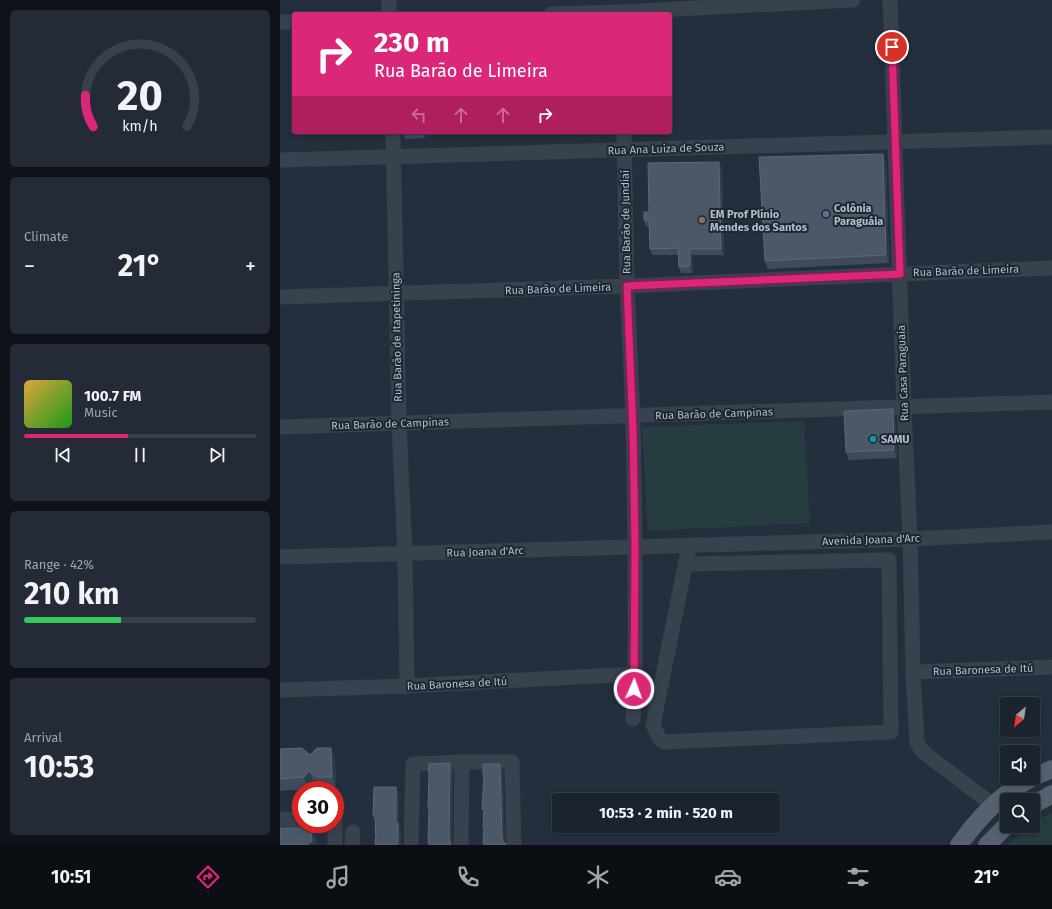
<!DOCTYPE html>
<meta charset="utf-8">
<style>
:root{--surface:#1b232e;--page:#242b36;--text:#f1f3f6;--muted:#a0a4aa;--line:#39404a;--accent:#db2777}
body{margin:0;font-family:"Fira Sans",sans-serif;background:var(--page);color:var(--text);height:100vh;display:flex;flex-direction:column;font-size:15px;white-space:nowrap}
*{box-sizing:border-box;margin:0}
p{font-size:13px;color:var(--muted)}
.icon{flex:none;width:22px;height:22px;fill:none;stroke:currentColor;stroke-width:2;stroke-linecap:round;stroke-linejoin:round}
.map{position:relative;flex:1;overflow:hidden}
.panel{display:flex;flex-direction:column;gap:10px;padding:10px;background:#0f1319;width:280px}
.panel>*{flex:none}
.top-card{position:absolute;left:12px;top:12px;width:380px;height:122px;border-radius:4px;box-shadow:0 2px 6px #0003,0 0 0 1px var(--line);background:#db2777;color:#fff;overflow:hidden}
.needle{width:26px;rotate:209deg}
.buttons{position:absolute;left:720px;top:697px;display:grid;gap:8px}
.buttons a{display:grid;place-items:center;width:40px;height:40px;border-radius:4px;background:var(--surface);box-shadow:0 2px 6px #0003,0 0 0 1px var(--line);font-size:20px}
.speed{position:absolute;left:12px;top:781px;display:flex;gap:8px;font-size:20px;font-weight:700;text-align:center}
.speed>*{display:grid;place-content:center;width:52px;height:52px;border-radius:50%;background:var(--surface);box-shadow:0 2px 6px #0003,0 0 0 1px var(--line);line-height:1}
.speed .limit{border:6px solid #d22;background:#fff;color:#111}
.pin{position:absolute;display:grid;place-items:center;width:34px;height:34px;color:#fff;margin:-17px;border:2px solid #fff;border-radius:50%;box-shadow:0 1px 4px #0007}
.me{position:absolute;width:44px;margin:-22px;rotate:2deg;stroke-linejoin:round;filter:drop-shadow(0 0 3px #0008)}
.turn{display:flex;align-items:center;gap:14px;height:84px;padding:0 16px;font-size:18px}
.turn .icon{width:52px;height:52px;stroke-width:2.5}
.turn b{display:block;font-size:28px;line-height:34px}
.lanes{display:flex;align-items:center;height:38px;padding:0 16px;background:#0003;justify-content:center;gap:20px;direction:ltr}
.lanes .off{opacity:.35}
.big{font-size:30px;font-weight:700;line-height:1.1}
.panel .widget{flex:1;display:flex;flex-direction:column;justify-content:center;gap:6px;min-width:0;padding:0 14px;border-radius:6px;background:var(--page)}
.panel .dial{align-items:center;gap:0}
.dial svg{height:104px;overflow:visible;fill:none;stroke:var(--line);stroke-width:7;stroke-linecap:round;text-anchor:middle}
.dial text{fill:var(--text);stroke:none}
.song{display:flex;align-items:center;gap:12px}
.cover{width:48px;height:48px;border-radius:6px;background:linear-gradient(135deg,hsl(40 70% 55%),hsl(120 70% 35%))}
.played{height:4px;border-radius:2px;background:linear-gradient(90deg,var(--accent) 45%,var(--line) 45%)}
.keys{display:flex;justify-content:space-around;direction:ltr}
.heat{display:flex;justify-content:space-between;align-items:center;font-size:22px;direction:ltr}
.charge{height:6px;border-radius:3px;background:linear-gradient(90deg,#34c759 42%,var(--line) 0)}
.trip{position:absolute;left:272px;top:793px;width:228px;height:40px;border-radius:4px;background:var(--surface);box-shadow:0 2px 6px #0003,0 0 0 1px var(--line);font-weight:700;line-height:40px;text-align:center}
.tab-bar{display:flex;height:64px;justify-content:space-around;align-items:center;background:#0b0e12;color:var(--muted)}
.tab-bar .icon{width:28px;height:28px}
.tab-bar .current{color:var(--accent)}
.tab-bar b{font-size:18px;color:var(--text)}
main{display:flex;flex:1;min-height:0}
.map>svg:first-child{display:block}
.green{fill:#263c3f}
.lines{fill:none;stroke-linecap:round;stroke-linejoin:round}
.minor{stroke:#38414e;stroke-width:15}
.major{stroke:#56606e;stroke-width:18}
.wall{fill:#3f4b5c}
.shaded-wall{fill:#2f3b4b}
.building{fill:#4b5868;stroke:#5c6777}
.route-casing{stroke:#8e194d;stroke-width:10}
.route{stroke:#db2777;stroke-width:7}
.service-dot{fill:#5c6f8a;stroke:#1d2633;stroke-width:1.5}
.education-dot{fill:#8d6e63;stroke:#1d2633;stroke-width:1.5}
.culture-dot{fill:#0f9aa8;stroke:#1d2633;stroke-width:1.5}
.labels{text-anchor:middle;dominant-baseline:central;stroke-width:4;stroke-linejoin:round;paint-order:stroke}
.street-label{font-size:11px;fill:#b4bcc9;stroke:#1d2633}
.poi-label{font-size:11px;font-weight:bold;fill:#b4bcc9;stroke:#1d2633;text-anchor:start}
</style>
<main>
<section class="panel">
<div class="widget dial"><svg viewBox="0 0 100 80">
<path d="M14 69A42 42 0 1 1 86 69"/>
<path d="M14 69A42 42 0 0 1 8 45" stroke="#db2777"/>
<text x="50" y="56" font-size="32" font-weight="700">20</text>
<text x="50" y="72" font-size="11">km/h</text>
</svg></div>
<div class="widget"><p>Climate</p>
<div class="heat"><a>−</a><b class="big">21°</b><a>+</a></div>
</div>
<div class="widget">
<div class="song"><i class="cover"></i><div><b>100.7 FM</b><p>Music</p></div></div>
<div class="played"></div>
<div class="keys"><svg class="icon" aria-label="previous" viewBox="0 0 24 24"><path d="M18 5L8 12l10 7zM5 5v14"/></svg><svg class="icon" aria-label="pause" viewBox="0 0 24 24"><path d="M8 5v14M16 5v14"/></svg><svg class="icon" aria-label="next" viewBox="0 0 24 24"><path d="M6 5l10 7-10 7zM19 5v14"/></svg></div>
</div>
<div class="widget"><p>Range · 42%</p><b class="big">210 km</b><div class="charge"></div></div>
<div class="widget"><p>Arrival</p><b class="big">10:53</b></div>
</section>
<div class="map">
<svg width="772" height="845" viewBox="0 0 772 845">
<rect width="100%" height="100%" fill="#242f3e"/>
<g class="green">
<polygon points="524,421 530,523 368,531 362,427"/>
<polygon points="772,813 772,845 728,845 733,840 750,826 753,826 753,824 758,820"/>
</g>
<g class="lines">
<g class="minor">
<polyline points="109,0 109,14"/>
<polyline points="610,0 624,407 630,539 633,672 637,743 643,752 713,805"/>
<polyline points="271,14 339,12 573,0"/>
<polyline points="0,22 14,22"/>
<polyline points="113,132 119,424 125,554 127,686"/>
<polyline points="344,132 347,286 353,416 355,547 355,674 353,719"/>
<polyline points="0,160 772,137"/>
<polyline points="0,297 347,286 620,274 772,268"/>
<polyline points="0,427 772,402"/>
<polyline points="0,557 630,539 772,532"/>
<polyline points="406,564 609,560 611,732 384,742 380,739 373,725 409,546"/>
<polyline points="633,672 772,667"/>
<polyline points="0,690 127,686 355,674"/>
<polyline points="0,819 21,820"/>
<polyline points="55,820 55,845"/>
<polyline points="72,845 73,832"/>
<polyline points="131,845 133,764 182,762 232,762 234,845"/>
<polyline points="181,845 182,762"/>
</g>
<g class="major">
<polyline points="753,777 772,769"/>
<polyline points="753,805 772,794"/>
<path d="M679,845C693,825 710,806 730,791C737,786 745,782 752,778"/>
<polyline points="707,845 727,825"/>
</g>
</g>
<g class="wall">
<polygon points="123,132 145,132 145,138 125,139"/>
<polygon points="606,163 609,263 488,269 485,261"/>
<polygon points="442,168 444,255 412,255 413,273 401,273 399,267 398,255 372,255 370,249 369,227 366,226 364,220 369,212"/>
<polygon points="613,409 615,417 617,458 569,460 566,452"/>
<polygon points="0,749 55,759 56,789 42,789 34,782 28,789 0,791"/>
<polygon points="116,787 119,795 119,825 121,831 96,836 95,834 95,822 93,816"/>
</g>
<g class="shaded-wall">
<polygon points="143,132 145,132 145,138"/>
<polygon points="603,154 606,163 609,263 606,255"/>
<polygon points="439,162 442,168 444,255 441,249"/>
<polygon points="410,249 412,255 413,273 410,266"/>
<polygon points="613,409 615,417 617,458 614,450"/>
<polygon points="51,748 55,759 56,789 52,777"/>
<polygon points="170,763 173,771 172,845 171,845 169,837"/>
<polygon points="220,764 223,772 225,845 222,837"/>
<polygon points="29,771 34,782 28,789 24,777"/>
<polygon points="116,787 119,795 119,825 121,831 121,845 118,845 116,823"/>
<polygon points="31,828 36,839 36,845 27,845"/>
</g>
<g class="building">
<polygon points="603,154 606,255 485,261 479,157"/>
<polygon points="439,162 441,249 410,249 410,266 399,267 398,248 370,249 369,220 364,220 364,212 369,212 368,163"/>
<polygon points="613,409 614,450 566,452 564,411"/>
<polygon points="22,748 30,755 37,748 51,748 52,777 38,777 29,771 24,777 0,779 0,749"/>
<polygon points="170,763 169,837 171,845 149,845 149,843 148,843 149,807 148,807 149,771 148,771 149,764"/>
<polygon points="203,764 220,764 222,837 223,841 226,844 226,845 204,845 204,843 203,843 204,827 203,827 204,809 202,809 204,775 203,775"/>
<polygon points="94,787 116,787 116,823 118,823 118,845 95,845 96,834 95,834 96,816 93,816"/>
<polygon points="0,828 31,828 32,841 27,845 0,845"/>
</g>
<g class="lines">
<defs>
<polyline id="route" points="354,689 355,547 353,431 347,286 620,274 612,47"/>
</defs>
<use href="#route" class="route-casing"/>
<use href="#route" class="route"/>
</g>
<circle class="service-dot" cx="546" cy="214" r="4"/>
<circle class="education-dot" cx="422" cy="220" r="4"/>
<circle class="culture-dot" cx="593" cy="439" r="4"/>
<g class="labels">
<g class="street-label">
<text transform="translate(386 149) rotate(-2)">Rua Ana Luiza de Souza</text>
<text transform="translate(346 222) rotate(-91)">Rua Barão de Jundiaí</text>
<text transform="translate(686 271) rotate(-2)">Rua Barão de Limeira</text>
<text transform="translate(278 289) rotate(-2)">Rua Barão de Limeira</text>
<text transform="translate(117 337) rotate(-91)">Rua Barão de Itapetininga</text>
<text transform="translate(623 373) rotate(-92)">Rua Casa Paraguaia</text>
<text transform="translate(434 414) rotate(-2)">Rua Barão de Campinas</text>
<text transform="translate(110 424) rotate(-2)">Rua Barão de Campinas</text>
<text transform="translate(591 540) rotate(-2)">Avenida Joana d'Arc</text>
<text transform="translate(205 552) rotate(-2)">Rua Joana d'Arc</text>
<text transform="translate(703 670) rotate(-2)">Rua Baronesa de Itú</text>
<text transform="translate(177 684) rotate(-3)">Rua Baronesa de Itú</text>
</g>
<g class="poi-label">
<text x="554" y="208">Colônia<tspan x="554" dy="13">Paraguáia</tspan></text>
<text x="430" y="214">EM Prof Plínio<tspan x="430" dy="13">Mendes dos Santos</tspan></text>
<text x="601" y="439">SAMU</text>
</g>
</g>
</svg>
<div class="buttons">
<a><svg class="needle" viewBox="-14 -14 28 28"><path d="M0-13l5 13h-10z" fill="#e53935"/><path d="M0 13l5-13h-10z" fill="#a0a4aa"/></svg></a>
<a><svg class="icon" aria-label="sound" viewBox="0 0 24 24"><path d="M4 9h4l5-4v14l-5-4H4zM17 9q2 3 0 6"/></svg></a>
<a><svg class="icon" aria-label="search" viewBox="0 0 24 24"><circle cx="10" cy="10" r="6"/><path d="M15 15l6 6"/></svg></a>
</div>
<div class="speed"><div class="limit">30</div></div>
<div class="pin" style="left:612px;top:47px;background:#d93025"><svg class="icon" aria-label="arrive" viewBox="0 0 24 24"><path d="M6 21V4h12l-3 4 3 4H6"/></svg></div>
<svg class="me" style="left:354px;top:689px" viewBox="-20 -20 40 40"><circle r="17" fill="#db2777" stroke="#fff" stroke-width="3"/><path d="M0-11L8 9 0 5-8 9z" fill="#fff"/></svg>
<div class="trip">10:53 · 2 min · 520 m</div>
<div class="top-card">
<div class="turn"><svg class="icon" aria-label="right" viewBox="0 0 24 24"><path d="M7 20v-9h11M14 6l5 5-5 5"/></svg><div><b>230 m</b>Rua Barão de Limeira</div></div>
<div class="lanes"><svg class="icon off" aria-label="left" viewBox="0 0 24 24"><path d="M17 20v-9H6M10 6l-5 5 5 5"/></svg><svg class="icon off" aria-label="ahead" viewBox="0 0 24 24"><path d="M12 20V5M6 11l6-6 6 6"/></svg><svg class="icon off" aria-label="ahead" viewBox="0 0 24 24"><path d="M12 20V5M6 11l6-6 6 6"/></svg><svg class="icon" aria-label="right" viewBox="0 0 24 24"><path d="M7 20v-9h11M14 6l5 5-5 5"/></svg></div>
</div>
</div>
</main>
<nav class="tab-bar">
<b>10:51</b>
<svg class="icon current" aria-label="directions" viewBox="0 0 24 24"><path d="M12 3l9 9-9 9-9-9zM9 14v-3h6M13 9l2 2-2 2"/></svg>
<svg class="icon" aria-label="music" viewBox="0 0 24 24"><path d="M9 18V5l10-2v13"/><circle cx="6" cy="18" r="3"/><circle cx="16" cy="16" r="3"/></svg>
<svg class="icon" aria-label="phone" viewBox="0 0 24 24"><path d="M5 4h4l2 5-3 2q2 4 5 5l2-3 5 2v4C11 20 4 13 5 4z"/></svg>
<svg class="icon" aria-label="climate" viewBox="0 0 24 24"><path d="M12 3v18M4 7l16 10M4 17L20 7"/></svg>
<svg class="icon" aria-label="car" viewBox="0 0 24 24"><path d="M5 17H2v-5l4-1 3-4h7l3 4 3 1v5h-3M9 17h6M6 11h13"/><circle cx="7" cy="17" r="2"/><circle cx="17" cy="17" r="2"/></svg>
<svg class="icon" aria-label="filters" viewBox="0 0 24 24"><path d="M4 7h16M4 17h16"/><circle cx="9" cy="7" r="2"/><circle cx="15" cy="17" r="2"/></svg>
<b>21°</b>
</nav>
